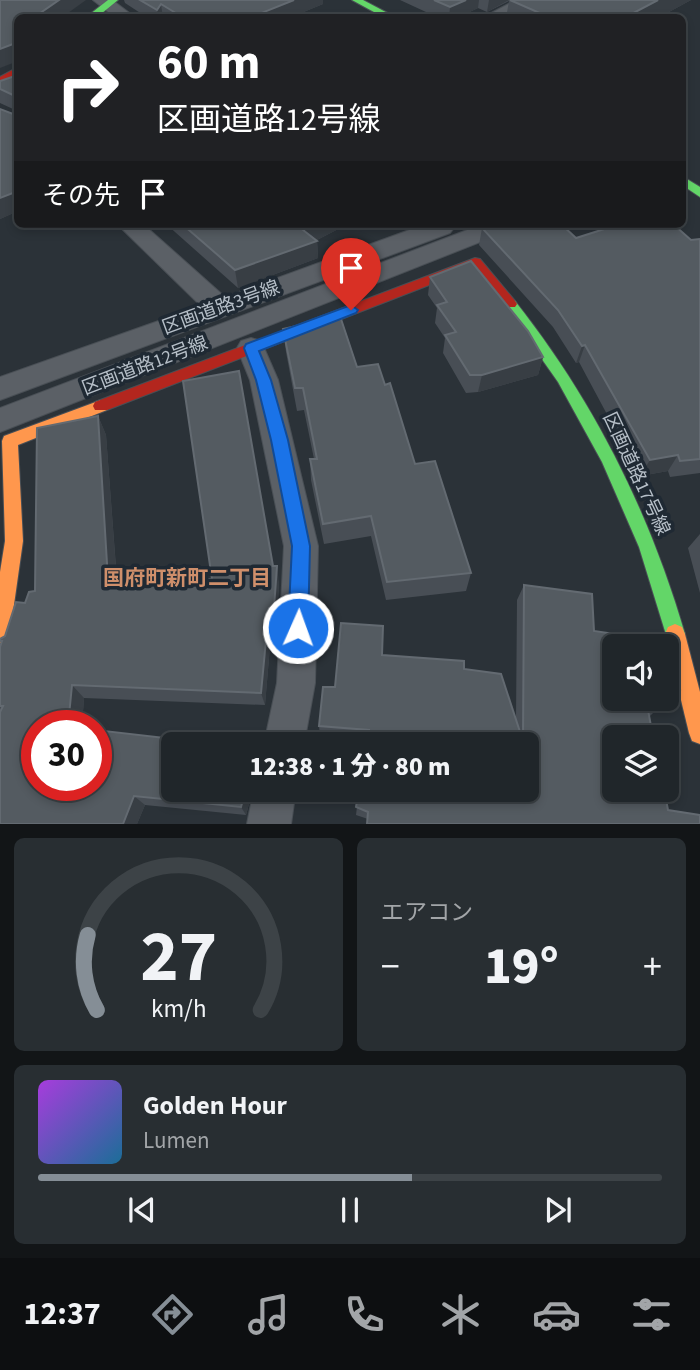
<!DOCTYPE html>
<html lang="ja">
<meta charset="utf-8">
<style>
:root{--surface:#20262a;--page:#282e32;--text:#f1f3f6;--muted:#a2a5a8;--line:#3d4347;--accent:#858e96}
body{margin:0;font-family:"Source Sans 3","Noto Sans JP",sans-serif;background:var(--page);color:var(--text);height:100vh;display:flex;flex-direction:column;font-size:26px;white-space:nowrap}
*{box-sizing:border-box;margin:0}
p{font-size:23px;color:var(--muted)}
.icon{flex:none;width:38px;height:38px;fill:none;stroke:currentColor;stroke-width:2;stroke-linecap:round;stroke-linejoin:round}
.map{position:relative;height:824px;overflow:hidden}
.panel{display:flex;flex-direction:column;gap:14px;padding:14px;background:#121517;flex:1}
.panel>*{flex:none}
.guide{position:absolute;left:14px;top:14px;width:672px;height:214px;border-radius:10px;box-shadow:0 4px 10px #0003,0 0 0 2px var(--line);background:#202124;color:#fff;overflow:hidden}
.controls{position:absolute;left:602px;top:634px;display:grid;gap:14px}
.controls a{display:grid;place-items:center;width:77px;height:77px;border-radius:10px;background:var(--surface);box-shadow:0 4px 10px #0003,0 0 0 2px var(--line);font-size:35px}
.speed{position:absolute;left:21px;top:710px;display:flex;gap:14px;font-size:35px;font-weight:700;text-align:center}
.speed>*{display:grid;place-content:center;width:91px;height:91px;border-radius:50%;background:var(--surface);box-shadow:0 4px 10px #0003,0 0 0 2px var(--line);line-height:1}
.speed .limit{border:10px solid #d22;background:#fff;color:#111}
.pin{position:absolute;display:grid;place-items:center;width:60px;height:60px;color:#fff;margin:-72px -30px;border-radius:50% 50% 50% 0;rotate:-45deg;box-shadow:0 0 7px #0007}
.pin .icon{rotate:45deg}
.me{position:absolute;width:77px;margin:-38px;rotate:2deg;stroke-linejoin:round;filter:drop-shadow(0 0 5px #0008)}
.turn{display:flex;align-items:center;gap:24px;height:147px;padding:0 28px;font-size:32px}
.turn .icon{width:91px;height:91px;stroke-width:2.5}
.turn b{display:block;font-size:49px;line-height:60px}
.then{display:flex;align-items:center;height:66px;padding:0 28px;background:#0003;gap:14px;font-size:26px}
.big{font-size:52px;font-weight:800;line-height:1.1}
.panel .tile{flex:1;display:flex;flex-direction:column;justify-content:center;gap:10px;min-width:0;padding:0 24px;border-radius:10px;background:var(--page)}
.panel .dial{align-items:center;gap:0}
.dial svg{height:182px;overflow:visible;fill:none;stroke:var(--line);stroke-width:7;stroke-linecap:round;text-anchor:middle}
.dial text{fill:var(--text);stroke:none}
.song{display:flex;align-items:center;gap:21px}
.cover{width:84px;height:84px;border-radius:10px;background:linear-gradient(135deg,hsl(280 70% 55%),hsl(200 70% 35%))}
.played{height:7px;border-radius:4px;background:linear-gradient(90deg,var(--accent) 60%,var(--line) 60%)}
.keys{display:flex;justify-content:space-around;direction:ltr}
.heat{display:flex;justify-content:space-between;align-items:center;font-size:38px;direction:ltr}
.panel .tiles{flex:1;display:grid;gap:14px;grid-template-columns:1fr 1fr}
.tile:last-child{grid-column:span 2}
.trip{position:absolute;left:161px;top:732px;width:378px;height:70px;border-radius:10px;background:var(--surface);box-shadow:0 4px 10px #0003,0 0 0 2px var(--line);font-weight:800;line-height:70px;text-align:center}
.dock{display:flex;height:112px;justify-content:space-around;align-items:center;background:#0d0f11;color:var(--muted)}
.dock .icon{width:49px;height:49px}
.dock .selected{color:var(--accent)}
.dock b{font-size:32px;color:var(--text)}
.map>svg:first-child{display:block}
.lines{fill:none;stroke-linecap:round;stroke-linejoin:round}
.street-casing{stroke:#494f55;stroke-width:2}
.fast-casing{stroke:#494f55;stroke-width:2}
.slow-casing{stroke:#494f55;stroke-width:2}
.jam-casing{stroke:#494f55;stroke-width:2}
.street{fill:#5b6066;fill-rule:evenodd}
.fast{fill:#63d668;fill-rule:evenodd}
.slow{fill:#ff974d;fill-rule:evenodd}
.jam{fill:#b3261e;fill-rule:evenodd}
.wall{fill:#484e55;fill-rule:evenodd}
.shaded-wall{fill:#383e44}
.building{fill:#545b61;stroke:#636a71;stroke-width:2}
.route{fill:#1a73e8;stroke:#114b97;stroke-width:2}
.labels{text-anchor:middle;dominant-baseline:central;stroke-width:7;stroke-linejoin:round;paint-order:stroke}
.street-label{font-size:19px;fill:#b6bfc8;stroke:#1f2933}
.neighbourhood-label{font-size:21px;font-weight:bold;fill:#cf8f6b;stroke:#1f2933}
</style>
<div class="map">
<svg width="700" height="824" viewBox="0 0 700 824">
<rect width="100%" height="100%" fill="#2b3238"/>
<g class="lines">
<defs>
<g id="street">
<polygon points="93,0 112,0 136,18 116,18"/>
<polygon points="516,0 538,0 505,18 482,18"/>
<polygon points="117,224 143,224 225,297 426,224 451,224 454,228 450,233 0,400 0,377 201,306"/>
<polygon points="483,224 517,224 513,229 0,432 0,408"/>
<polygon points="251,338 261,341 278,380 318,546 315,683 304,744 264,744 277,683 284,546 250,380 237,348 241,341"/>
<polygon points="254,789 296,789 291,824 247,824"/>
</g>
<g id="fast">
<polygon points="108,0 118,0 96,18 85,18"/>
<polygon points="352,0 363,0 397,18 385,18"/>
<polygon points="682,176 700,187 700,197 682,185"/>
<path d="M510,299L515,301C594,401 649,511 685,634L682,641L675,644L668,641L639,547L602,462L558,382L503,304Z"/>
</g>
<g id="slow">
<polygon points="101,400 107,402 109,406 107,410 18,445 23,541 10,633 7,640 0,643 0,572 5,541 2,441 4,436"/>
<polygon points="675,624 682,627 685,634 700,692 700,744 692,741 689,733 665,634 668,627"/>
</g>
<g id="jam">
<polygon points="18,67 18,75 0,85 0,77"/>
<polygon points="475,258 480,259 515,301 517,304 515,307 505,307 473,268 107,410 95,410 93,406 95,402"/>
</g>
</defs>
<use href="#street" class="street-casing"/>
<use href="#fast" class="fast-casing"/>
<use href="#slow" class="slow-casing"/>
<use href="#jam" class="jam-casing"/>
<use href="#street" class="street"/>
<use href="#fast" class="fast"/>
<use href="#slow" class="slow"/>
<use href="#jam" class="jam"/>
</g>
<g class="wall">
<polygon points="124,0 323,0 323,4 289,18 148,18 125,3"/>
<polygon points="400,0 691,0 658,18 506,18 509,1 487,12 478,8 457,18 439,18"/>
<polygon points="18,75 18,211 0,219 0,109 13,114 13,109 0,103 0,81"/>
<polygon points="166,224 348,224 317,240 318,258 238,288"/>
<polygon points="482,228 576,238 691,240 700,239 700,473 670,477 668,471 640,476 579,362 576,363 553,327 479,245"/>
<polygon points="430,277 543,357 538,375 478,392 466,393 443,353 445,338 435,323 437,308 428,295"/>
<polygon points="283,329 357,367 385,385 415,464 471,573 466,591 386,600 371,536 324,544 311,480 310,459 314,459 304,410 297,411 286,352"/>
<polygon points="98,416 106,435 117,580 212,579 273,566 279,583 277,623 272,623 265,705 84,698 82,726 37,726 253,789 246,815 145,805 137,824 0,824 0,647 1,644 0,639 5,636 25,603 35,591"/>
<polygon points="700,534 700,593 688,548"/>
<path d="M524,585L592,594L594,631L675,643L680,689L666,701L654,699L655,711L649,717L653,737H614V789H664L668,810L700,815V824H367L368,819L356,815L359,789H527V744H367L368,740L320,736L319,726L323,687H335L341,623L383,626L382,655L464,661V669L501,674L516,719L517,600ZM614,646H667V698H614Z"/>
</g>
<g class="shaded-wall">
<polygon points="59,0 86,0 61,18 33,18"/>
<polygon points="294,0 323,0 323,4 289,18 249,18"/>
<polygon points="466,0 479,0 478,8 457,18 449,18 450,7"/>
<polygon points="489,0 509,0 487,12"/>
<polygon points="658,0 691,0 658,18 624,18"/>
<polygon points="161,4 163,18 158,18 157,10"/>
<polygon points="13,44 18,61 0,68 0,49"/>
<polygon points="18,191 18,211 0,219 0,198"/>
<polygon points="314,224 348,224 313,242 317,241 318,258 238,288 235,270"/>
<polygon points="463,224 476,224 463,229"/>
<polygon points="585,345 579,362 576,363 582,346"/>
<polygon points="543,357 538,375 478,392 482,375"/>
<polygon points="98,416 106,435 118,596 108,580"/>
<polygon points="678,455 668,471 640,476 650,460"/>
<polygon points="277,566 279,583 277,623 274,608"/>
<polygon points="269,608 272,623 265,705 261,693"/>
<polygon points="72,685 84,698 82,726 68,726"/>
<polygon points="246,789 253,789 246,815 241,807"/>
<polygon points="134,796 145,805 137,824 123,824"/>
</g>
<g class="building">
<polygon points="0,0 59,0 33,18 18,18 18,62 14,61 13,44 0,49"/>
<polygon points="140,0 294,0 249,18 184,18 161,4 157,10"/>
<polygon points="434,0 466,0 450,7"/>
<polygon points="510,0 658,0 624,18 551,18"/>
<polygon points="18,75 18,191 0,198 0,109 13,114 13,95 0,89 0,81"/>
<polygon points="182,224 314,224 303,230 317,241 235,270"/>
<polygon points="492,224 561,224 576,238 620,224 673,224 691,240 700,239 700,459 680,461 678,455 650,460 585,345 582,346 558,310 482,228"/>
<polygon points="471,261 528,331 543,357 482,375 470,375 445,335 456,332 437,305 447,302 430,277"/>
<polygon points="340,316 357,367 378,364 385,385 390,383 415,464 435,461 471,573 387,582 371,516 323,524 310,459 317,459 303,388 295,388 283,329"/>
<polygon points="239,371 273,566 277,566 274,608 269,608 261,693 72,685 68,726 37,726 37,786 96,786 96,730 217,744 173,744 173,789 246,789 241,807 134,796 123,824 0,824 0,712 3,706 0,706 0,647 2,641 0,641 0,639 5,636 16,602 25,603 29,592 35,591 37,428 98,416 108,580 212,579 183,381"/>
<polygon points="524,585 592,594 594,631 675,643 680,689 667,687 667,646 614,646 614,698 654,698 655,711 648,710 653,737 614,737 614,789 664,789 668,810 700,815 700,824 367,824 368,812 356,807 359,789 527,789 527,744 367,744 369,730 319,726 323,687 335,687 341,623 383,626 382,655 464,661 464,669 501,674 523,741"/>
</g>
<polygon class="route" points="351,305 358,310 356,313 259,351 271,380 288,440 310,546 308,628 305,635 298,637 291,635 288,628 292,546 271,440 256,380 244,348 246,344"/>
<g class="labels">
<g class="street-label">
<text transform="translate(221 308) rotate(-20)">区画道路3号線</text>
<text transform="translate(145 366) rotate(-21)">区画道路12号線</text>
<text transform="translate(636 474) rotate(65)">区画道路17号線</text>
</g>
<g class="neighbourhood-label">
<text x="187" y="578">国府町新町二丁目</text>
</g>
</g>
</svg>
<div class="controls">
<a><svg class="icon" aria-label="sound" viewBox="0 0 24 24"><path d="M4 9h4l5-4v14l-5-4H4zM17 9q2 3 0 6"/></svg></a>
<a><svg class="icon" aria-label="layers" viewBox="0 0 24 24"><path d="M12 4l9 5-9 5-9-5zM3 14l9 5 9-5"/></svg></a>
</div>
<div class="speed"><div class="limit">30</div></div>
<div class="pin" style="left:351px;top:310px;background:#d93025"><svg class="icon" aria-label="arrive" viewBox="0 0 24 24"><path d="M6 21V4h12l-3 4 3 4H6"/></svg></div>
<svg class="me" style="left:298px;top:628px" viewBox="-20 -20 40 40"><circle r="17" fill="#1a73e8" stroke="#fff" stroke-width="3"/><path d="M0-11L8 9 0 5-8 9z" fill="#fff"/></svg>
<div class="trip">12:38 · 1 分 · 80 m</div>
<div class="guide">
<div class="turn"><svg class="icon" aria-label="right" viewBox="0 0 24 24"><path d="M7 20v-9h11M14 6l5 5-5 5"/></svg><div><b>60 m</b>区画道路12号線</div></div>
<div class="then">その先<svg class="icon" aria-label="arrive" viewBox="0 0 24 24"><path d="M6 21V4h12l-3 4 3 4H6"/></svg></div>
</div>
</div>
<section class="panel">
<div class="tiles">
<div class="tile dial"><svg viewBox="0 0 100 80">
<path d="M14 69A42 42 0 1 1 86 69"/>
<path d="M14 69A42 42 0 0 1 10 36" stroke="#858e96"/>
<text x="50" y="56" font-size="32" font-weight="700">27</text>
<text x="50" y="72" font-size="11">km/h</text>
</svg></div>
<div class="tile"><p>エアコン</p>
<div class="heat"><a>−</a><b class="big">19°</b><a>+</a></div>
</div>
<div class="tile">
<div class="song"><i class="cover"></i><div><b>Golden Hour</b><p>Lumen</p></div></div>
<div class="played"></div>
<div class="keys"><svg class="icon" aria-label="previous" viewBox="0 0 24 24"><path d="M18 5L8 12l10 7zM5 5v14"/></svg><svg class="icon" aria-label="pause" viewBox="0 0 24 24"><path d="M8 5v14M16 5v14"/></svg><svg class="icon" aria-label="next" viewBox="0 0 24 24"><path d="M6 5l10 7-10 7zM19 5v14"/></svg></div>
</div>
</div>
</section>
<nav class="dock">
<b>12:37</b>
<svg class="icon selected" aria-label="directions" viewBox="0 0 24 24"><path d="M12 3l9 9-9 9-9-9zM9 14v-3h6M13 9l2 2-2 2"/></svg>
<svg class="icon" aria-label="music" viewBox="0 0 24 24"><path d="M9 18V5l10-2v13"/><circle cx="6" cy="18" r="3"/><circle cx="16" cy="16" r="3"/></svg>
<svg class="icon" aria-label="phone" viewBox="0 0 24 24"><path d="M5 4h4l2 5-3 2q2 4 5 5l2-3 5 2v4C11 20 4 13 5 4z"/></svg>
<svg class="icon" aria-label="climate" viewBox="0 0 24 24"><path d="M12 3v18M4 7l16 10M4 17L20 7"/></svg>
<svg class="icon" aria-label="car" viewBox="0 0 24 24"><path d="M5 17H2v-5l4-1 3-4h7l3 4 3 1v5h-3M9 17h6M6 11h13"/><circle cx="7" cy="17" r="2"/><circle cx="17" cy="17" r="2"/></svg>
<svg class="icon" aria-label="filters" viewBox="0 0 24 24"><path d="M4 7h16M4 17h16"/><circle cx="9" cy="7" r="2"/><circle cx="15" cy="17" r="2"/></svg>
</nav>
